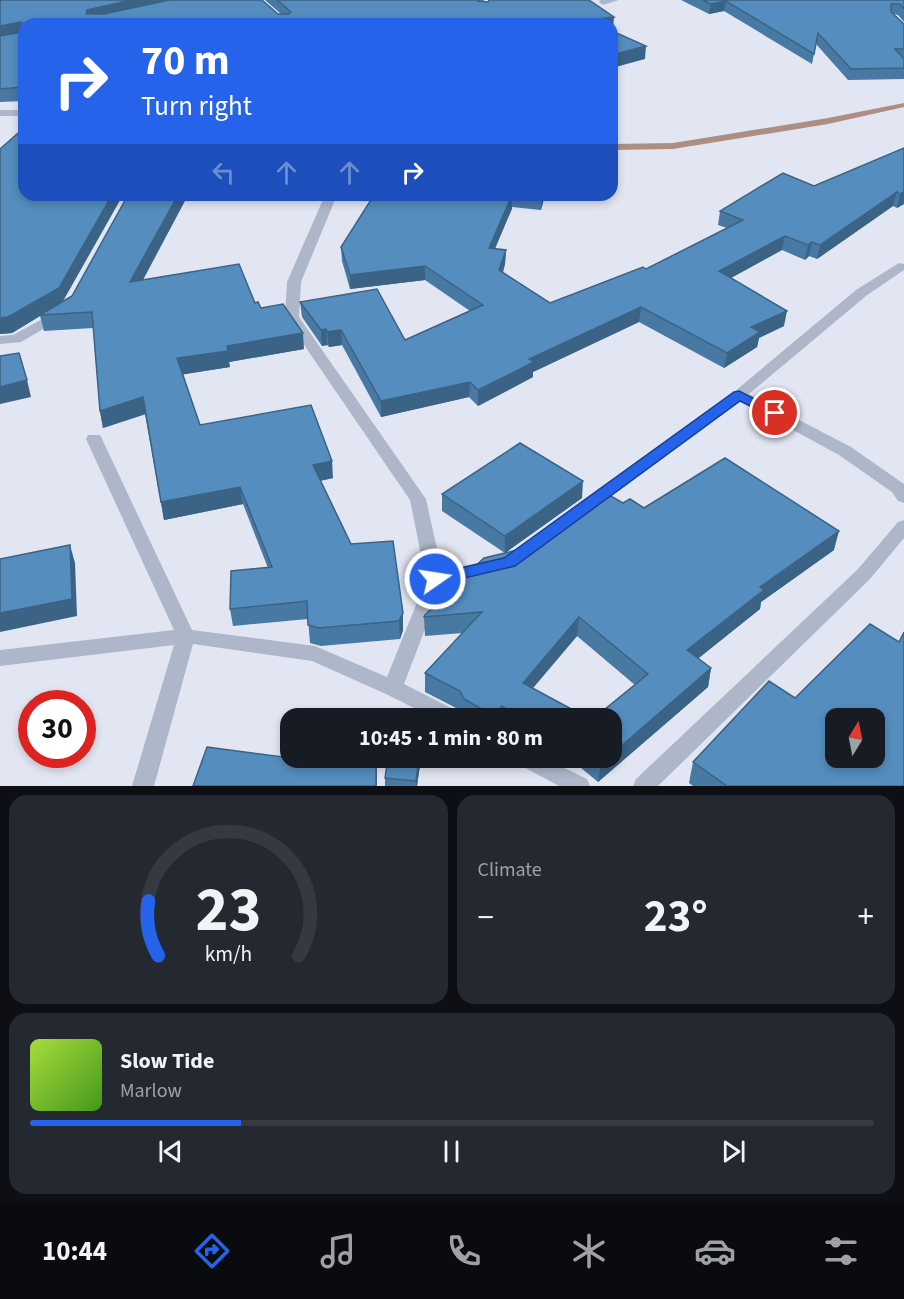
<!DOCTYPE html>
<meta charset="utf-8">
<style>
:root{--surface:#171b24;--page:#242831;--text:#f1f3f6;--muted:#9ea1a6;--line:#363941;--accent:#2563eb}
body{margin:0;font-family:"Source Sans 3",sans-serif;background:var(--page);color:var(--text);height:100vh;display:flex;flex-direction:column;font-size:22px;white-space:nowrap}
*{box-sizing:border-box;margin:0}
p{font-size:20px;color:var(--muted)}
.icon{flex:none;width:33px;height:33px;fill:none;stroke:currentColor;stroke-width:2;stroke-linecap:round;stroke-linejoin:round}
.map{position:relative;height:786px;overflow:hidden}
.drawer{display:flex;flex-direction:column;gap:9px;padding:9px;background:#0d0f14;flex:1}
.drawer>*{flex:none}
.hud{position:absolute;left:18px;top:18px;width:600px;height:183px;border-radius:18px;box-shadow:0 3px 9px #0003;background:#2563eb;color:#fff;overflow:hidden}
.needle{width:39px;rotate:10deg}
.buttons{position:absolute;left:825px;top:708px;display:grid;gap:12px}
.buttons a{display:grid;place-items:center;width:60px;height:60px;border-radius:12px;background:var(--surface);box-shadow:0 3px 9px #0003;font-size:30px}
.speed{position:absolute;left:18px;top:690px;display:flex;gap:12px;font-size:30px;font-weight:700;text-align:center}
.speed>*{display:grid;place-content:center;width:78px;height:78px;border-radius:50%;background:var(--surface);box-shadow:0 3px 9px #0003;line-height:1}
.speed .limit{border:9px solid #d22;background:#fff;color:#111}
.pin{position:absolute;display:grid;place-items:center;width:51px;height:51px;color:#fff;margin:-26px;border:3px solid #fff;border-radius:50%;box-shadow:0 2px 6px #0007}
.me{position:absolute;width:66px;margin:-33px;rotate:77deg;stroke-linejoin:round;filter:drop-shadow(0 0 4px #0008)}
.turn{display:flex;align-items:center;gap:21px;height:126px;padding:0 24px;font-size:27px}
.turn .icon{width:78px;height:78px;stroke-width:2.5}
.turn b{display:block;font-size:42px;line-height:51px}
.lanes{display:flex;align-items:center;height:57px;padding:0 24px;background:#0003;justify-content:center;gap:30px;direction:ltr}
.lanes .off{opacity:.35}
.big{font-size:45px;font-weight:700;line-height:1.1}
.drawer .widget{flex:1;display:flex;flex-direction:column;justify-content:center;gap:9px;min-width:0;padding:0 21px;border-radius:18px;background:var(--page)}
.drawer .dial{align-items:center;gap:0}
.dial svg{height:156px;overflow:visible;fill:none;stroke:var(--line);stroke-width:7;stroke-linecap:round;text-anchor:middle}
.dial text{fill:var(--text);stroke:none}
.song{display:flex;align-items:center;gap:18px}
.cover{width:72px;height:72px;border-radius:9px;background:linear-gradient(135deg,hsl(80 70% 55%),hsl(100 70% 35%))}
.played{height:6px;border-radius:3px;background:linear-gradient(90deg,var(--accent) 25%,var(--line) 25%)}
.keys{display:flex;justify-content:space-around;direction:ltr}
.heat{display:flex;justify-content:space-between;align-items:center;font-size:33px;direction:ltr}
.drawer .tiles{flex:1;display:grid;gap:9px;grid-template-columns:1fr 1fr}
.widget:last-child{grid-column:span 2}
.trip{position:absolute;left:280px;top:708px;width:342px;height:60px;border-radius:18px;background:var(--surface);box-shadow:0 3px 9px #0003;font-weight:700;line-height:60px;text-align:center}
.tab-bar{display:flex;height:96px;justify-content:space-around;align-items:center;background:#090b0e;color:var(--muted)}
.tab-bar .icon{width:42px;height:42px}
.tab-bar .on{color:var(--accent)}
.tab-bar b{font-size:27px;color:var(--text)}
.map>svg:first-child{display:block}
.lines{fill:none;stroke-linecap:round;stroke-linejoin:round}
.stream{fill:#ae8e82;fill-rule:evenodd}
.minor{fill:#aeb7ca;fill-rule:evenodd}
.wall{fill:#4879a3}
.shaded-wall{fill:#3b6385}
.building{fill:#548dbe;stroke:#3b6385;stroke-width:1.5;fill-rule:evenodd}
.route{fill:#2563eb;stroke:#184099;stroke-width:1.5}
</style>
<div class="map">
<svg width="904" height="786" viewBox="0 0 904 786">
<rect width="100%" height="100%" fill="#e2e6f2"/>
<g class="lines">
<polygon class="stream" points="904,103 904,107 828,124 673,149 612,150 612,144 673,143 828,118"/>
<g class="minor">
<polygon points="600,0 619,0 603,5 599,2"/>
<polygon points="0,110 19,110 24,113 19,116 0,116"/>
<polygon points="325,195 337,195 301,282 299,317 426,499 442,572 491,561 497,562 500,567 497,572 442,585 404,684 459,712 462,718 434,718 386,694 312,661 193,644 154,786 132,786 174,645 0,666 0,650 174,630 86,439 88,435 100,435 102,439 192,630 315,646 387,677 426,580 410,500 285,317 287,282"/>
<polygon points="899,263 904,264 904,270 866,296 749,394 851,447 904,484 904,503 898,501 892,492 839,455 740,401 594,509 582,509 580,505 582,501 734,392 856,290"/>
<polygon points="59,310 64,311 66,314 64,317 21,342 0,344 0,336 13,335"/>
<polygon points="904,520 904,538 870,579 658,786 633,786 636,779 858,569 898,522"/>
<polygon points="514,758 544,758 587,779 590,786 559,786 518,764"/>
</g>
</g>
<g class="wall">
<polygon points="0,0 281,14 265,0 484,0 483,2 613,29 24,24 24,101 0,102"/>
<polygon points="681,0 904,0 904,22 898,15 894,14 904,24 904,79 848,80 816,44 812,64 724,11 709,14"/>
<polygon points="904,148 904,204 897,208 893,206 817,259 809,256 805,260 782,250 731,278 784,326 759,338 757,347 724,368 639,322 533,372 533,377 478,406 469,397 381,417 342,345 329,347 327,345 322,346 302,317 300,302 405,340 470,311 425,280 350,289 342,261 341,247 374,195 545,195 541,210 512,207 495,249 506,250 505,264 503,273 550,303 646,269 727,228 718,225 720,211 814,186"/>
<polygon points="0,149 63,302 72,296 128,195 188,195 143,280 255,303 261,308 304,349 229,362 230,367 183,374 200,425 333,478 320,481 351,544 403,613 403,630 400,639 321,646 310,643 308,619 233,626 230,609 268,568 243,504 164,520 145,414 103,428 100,411 93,328 44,331 40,316 12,333 0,334"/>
<polygon points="442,494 582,498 505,553 442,511"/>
<polygon points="623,503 834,550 761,602 760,609 698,658 711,668 708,687 598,782 569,758 612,758 635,685 577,636 533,688 588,718 465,718 460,710 425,692 425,673 463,633 425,636 424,617 517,550"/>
<polygon points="899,642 904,786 693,786 689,783 693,762 795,698"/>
<polygon points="421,758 417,786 385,786 385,778"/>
</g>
<g class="shaded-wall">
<polygon points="132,0 186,0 90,22 86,14 87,10"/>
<polygon points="726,1 724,11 709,14 711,4"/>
<polygon points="614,17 613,29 612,29 612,24 590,24 590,20"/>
<polygon points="21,22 24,34 0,39 0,26"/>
<polygon points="646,46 645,59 612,68 612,55"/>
<polygon points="897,192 893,206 817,259 820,245"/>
<polygon points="904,192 904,204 897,208 900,194"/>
<polygon points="112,195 123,195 62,303 40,315 40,316 12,333 0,334 0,318"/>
<polygon points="178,195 188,195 133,298 130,282"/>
<polygon points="512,195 512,209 489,262 489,248"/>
<polygon points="542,195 545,195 541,210"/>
<polygon points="785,236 782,250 716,286 719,271"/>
<polygon points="812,242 809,256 805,260 808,245"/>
<polygon points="506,250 505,264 498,285 499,270"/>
<polygon points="425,266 425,280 350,289 350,275"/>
<polygon points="641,307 639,322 533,372 533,377 478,406 478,390 529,359"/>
<polygon points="787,311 784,326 759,338 757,347 724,368 727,353 751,327"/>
<polygon points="326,329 327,345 322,346 321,330"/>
<polygon points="341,330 342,345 329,347 327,332"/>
<polygon points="303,333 304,349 229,362 230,367 180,375 177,358 227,346"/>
<polygon points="27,380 31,397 0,404 0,387"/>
<polygon points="470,382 469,397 381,417 381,401"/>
<polygon points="143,397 146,414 103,428 100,411"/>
<polygon points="332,461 333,478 314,482 313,465"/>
<polygon points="583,481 582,498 505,553 505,536"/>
<polygon points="240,487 243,504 164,520 161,502"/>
<polygon points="839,531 834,550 761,602 760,609 684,670 687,650 760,587"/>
<polygon points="70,545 75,563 77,616 0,632 0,613"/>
<polygon points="403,613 403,630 400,639 399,621"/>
<polygon points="579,617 577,636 521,702 523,683"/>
<polygon points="711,668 708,687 598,782 601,763 607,758 612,758 612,754"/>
<polygon points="502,706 502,718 494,718 494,716"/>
<polygon points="376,758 377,770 377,786 376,786"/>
<polygon points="419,758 421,758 417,786 416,786"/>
</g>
<g class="building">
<polygon points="0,0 132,0 87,10 86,14 104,14 169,0 262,0 278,14 289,14 291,12 277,0 478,0 478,1 488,2 489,0 589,0 614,17 590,20 597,24 24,24 24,87 0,89 0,36 22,32 24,24 21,22 0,26"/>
<polygon points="703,0 904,0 904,9 900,4 891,4 891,12 904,24 904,49 895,49 904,59 904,68 851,69 818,33 814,54 726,1 711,4"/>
<polygon points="612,31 646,46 612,55"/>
<polygon points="24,128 24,195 112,195 59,288 8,317 0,318 0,149"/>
<polygon points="904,148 904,192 900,194 897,192 820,245 812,242 808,245 785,236 719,271 787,311 751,327 760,332 727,353 641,307 529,359 534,362 478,390 470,382 381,401 341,330 327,332 326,329 321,330 300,302 377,289 405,340 483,305 425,266 350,275 341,247 374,195 512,195 489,248 506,250 499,270 550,303 643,267 646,269 743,220 720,211 783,173 814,186"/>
<polygon points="128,195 178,195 130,282 239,264 255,303 258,302 261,308 283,304 303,333 227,346 228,351 177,358 200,425 311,405 332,461 313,465 351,544 393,541 403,613 399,621 319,628 308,625 307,601 230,609 231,571 272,567 240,487 161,502 143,397 100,411 92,312 40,315 72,296"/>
<polygon points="19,353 27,380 0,387 0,356"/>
<polygon points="520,443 583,481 505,536 442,494"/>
<polygon points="725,458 839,531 760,587 764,590 687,650 711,668 612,754 612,718 594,718 648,674 579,617 523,683 588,718 523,718 502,706 494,716 464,699 460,691 425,673 482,612 424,617 425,615 484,558 517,550 600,490 623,503 630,499 644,508"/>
<polygon points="70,545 72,599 0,613 0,559"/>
<path d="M870,624L899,642L904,632V786H727L693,762L769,681L795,698ZM836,718H874V758H836Z"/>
<polygon points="207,747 291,758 376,758 376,786 193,786"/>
<polygon points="388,758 419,758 416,781 385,778"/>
<polygon points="594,758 607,758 601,763"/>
</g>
<polygon class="route" points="739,391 782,413 780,416 770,416 740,401 515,566 435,585 429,584 427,579 429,575 504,558 734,392"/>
</svg>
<div class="buttons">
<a><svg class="needle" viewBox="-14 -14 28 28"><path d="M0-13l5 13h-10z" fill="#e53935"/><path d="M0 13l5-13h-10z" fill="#9ea1a6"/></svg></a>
</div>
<div class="speed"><div class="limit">30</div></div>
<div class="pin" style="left:775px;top:413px;background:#d93025"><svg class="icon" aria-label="arrive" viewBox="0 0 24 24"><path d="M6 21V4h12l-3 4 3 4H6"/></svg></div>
<svg class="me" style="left:435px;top:579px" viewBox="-20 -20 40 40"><circle r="17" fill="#2563eb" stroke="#fff" stroke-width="3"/><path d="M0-11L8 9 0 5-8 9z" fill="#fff"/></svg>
<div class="trip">10:45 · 1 min · 80 m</div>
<div class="hud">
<div class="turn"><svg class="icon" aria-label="right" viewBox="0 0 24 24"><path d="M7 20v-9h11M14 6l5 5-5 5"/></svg><div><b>70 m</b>Turn right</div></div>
<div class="lanes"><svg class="icon off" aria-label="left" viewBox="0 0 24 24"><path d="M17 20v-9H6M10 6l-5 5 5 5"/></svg><svg class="icon off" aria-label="ahead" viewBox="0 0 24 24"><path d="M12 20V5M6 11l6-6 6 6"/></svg><svg class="icon off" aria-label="ahead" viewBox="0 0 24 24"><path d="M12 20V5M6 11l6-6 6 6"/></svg><svg class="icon" aria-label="right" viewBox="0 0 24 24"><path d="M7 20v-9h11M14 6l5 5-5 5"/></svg></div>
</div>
</div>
<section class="drawer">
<div class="tiles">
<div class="widget dial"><svg viewBox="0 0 100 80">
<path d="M14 69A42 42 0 1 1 86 69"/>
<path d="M14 69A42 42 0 0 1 9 41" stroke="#2563eb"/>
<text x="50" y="56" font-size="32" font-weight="700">23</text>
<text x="50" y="72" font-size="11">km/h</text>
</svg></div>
<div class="widget"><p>Climate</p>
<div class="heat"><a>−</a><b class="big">23°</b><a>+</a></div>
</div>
<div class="widget">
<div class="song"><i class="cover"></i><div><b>Slow Tide</b><p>Marlow</p></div></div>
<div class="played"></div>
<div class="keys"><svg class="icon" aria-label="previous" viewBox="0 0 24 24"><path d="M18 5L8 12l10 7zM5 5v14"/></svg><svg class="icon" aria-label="pause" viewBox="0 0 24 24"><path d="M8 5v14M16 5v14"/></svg><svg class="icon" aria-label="next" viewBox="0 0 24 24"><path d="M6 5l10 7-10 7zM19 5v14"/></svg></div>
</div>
</div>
</section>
<nav class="tab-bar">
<b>10:44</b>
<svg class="icon on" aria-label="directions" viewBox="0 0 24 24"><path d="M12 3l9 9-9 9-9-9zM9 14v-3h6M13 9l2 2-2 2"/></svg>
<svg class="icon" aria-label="music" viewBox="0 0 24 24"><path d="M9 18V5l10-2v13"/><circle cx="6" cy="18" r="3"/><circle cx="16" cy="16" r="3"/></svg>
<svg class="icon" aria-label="phone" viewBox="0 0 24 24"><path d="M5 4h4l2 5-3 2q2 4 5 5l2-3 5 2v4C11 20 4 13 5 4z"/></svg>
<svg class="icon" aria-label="climate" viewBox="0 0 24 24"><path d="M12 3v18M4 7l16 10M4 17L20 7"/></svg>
<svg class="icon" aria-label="car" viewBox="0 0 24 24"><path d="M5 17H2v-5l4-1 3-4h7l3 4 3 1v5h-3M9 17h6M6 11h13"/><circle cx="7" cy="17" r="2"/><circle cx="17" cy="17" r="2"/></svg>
<svg class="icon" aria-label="filters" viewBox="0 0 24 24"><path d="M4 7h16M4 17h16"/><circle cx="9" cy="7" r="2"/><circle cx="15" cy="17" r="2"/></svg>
</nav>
